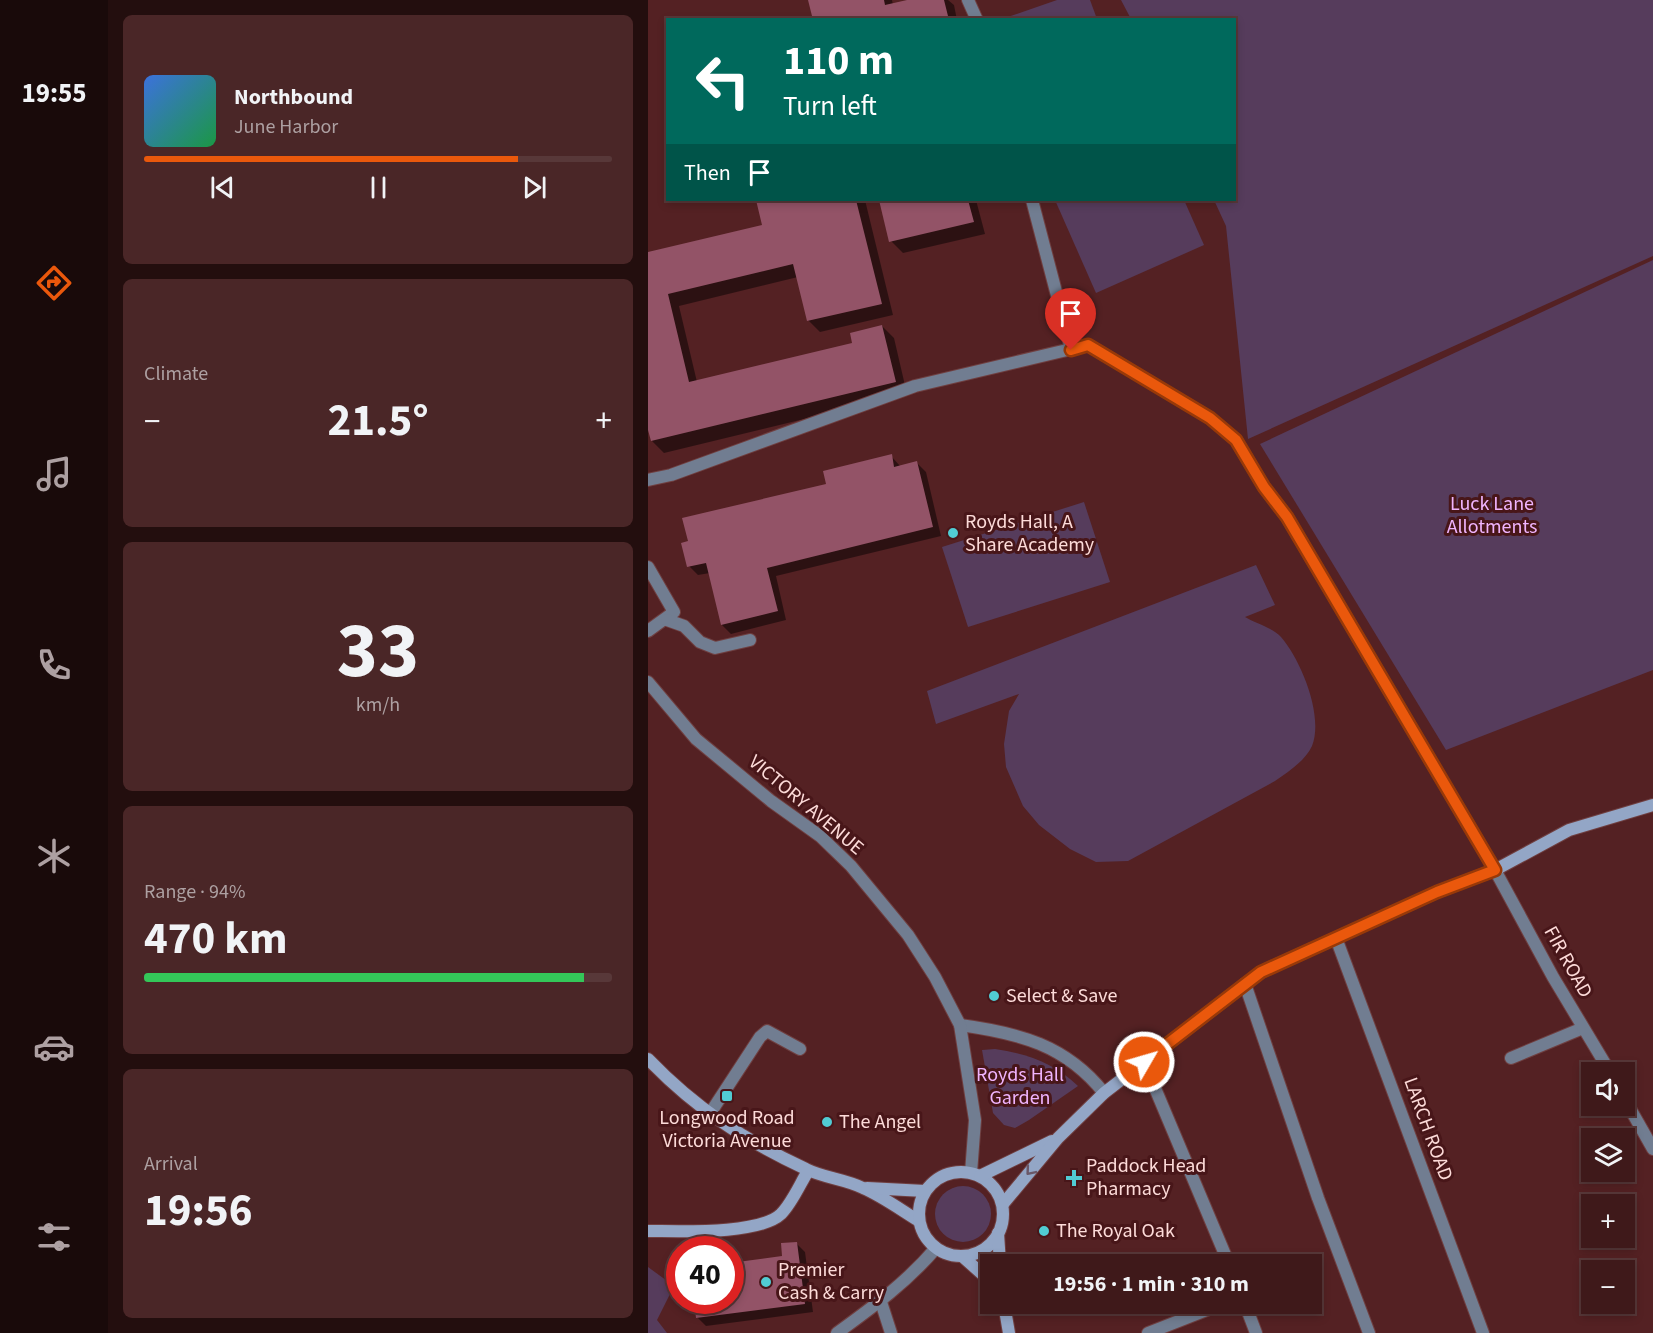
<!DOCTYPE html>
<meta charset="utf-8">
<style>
:root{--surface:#3f191a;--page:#4a2627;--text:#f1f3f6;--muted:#ada0a2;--line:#583839;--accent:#ea580c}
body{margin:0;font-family:"Source Sans 3",sans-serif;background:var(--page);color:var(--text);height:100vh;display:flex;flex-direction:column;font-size:22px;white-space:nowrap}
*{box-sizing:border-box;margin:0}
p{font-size:20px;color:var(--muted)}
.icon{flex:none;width:33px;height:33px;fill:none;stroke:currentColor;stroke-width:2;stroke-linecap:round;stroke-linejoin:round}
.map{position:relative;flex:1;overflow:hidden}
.side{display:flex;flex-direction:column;gap:15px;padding:15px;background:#230e0e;width:540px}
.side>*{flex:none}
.banner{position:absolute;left:18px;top:18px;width:570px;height:183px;border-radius:0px;box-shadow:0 3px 9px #0003,0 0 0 2px var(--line);background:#00695c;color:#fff;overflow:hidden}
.fabs{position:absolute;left:933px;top:1062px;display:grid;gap:12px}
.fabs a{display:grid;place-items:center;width:54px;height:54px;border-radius:0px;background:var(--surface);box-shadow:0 3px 9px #0003,0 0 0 2px var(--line);font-size:30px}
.speed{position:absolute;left:18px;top:1236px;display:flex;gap:12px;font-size:30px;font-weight:700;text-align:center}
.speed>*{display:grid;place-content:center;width:78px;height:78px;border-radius:50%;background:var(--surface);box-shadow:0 3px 9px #0003,0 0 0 2px var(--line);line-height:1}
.speed .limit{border:9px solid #d22;background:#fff;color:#111}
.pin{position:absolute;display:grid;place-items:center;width:51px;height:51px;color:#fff;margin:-62px -26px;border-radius:50% 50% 50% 0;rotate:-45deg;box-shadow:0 0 6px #0007}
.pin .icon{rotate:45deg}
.me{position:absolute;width:66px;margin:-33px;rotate:52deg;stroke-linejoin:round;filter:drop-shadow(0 0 4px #0008)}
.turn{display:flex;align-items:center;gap:21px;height:126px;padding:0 18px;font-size:27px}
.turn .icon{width:78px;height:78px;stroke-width:2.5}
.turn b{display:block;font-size:42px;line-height:51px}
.then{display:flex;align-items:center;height:57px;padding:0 18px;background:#0003;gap:12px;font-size:22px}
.big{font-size:45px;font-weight:700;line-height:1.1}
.side .tile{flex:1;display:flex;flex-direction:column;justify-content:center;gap:9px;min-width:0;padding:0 21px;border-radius:9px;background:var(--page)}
.side .dial{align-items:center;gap:0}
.dial b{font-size:78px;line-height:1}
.song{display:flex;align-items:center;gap:18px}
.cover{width:72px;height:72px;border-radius:9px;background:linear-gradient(135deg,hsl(220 70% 55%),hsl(140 70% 35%))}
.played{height:6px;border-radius:3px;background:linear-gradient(90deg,var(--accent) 80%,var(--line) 80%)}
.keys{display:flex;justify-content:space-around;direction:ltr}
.heat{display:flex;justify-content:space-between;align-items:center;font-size:33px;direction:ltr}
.charge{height:9px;border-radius:4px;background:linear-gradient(90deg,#34c759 94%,var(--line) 0)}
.trip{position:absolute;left:332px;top:1254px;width:342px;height:60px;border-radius:0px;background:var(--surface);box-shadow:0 3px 9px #0003,0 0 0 2px var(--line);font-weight:700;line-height:60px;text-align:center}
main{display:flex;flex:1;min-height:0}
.tabs{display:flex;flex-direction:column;width:108px;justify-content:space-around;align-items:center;background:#190a0a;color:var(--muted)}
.tabs .icon{width:42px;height:42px}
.tabs .current{color:var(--accent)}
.tabs b{font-size:27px;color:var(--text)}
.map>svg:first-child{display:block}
.green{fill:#563c5c}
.shadow{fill:#0007}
.building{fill:#935367}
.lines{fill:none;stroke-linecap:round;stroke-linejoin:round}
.lane-casing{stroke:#6f3f40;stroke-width:14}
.street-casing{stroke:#6f3f40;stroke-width:14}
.secondary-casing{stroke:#6f3f40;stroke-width:14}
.lane{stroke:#717d91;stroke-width:12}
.street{stroke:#717d91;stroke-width:12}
.secondary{stroke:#93a6c6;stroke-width:12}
.oneway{stroke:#6a5767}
.route-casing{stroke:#983908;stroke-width:15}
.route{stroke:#ea580c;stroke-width:10}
.poi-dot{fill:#51ccd3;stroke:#481619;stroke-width:2}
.labels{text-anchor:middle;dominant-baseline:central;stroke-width:6;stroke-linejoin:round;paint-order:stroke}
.park-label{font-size:20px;fill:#f0b4fe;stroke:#481619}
.poi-label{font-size:20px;fill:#fddbd9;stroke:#481619;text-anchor:start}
.street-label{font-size:20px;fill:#fddbd9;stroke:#481619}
</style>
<main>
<nav class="tabs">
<b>19:55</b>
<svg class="icon current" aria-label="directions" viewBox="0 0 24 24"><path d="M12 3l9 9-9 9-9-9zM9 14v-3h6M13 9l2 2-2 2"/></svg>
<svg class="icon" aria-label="music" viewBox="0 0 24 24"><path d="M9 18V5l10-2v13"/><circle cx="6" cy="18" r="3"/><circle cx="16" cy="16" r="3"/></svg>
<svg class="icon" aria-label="phone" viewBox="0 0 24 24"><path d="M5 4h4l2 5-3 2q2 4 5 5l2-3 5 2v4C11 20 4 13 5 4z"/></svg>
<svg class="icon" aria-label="climate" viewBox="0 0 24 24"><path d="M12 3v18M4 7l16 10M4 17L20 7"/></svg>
<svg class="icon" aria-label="car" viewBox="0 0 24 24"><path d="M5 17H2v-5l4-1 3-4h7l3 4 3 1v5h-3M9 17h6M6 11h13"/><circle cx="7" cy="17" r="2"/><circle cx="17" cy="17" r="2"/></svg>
<svg class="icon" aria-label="filters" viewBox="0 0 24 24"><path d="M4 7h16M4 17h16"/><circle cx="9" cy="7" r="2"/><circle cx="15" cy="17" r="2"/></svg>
</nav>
<section class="side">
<div class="tile">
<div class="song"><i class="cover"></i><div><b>Northbound</b><p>June Harbor</p></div></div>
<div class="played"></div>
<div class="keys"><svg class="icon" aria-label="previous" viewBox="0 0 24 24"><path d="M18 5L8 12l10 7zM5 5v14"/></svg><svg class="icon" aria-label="pause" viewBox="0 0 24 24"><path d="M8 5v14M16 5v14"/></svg><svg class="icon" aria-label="next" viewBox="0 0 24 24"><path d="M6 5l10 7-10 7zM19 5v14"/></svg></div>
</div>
<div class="tile"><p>Climate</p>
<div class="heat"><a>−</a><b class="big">21.5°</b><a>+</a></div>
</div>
<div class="tile dial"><b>33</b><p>km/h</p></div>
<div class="tile"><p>Range · 94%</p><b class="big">470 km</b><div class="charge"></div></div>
<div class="tile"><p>Arrival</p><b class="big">19:56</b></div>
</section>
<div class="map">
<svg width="1005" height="1333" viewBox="0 0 1005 1333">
<rect width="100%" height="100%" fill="#542123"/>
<g class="green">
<polygon points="409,0 442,0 449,19 354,19"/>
<polygon points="473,0 1005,0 1005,256 600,439 578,226 566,200 586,200 586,20 483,19"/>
<polygon points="407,200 536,200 556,245 448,293"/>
<polygon points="1005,260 1005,670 798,750 612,444"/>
<polygon points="436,502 462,582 320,627 294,547"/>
<path d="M608,565L627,605L597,617C607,623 625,628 633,637C653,660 676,716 664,746C657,761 640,772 627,781L480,861L448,862L422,849L391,825L375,806L358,767L356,744L361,711L371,694L288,724L279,691Z"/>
<path d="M347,1049C380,1054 406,1063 430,1086L381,1120L367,1128L356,1125L345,1113L334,1050Z"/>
<circle cx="315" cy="1214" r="28"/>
<polygon points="0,1267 26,1286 9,1320 19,1333 0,1333"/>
</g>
<g class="shadow">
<polygon points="163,0 244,0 245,5 265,0 300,0 306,5 309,20 166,20"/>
<polygon points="110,200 217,200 245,315 172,332 160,320 150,277 31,306 49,382 206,344 234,326 246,338 259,394 16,453 4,441 0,424 0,254 116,226"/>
<polygon points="233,200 328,200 337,234 255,253 243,241"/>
<polygon points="243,456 253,467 269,463 278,472 293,536 128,576 138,620 83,634 74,625 62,573 50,575 41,566 179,485"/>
<polygon points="148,1243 157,1252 165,1312 58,1326 49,1317 82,1300 136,1257"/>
</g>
<g class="building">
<polygon points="160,0 236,0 237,5 259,0 296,0 301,20 165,20"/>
<polygon points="108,200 208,200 234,304 159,321 145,264 20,294 41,382 204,343 202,333 234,325 248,382 3,441 0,430 0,252 114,225"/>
<polygon points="231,200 320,200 326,222 241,242"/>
<polygon points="244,454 246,467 269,461 285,527 119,568 130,611 73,625 58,563 39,567 33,543 40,541 34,518 178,484 175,471"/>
<polygon points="149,1242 157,1304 48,1318 46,1300 82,1300 82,1263 134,1256 133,1243"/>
</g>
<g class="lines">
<defs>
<g id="lane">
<polyline points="320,0 329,20"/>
<polyline points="384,200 423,349"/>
<polyline points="0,480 23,475 267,386 440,345 562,418 588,440 616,487 639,517 847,870"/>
<polyline points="0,567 26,612 0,631"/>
<polyline points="19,620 36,626 52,642 67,648 102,640"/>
<polyline points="597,984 670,1198 721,1333"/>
<path d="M312,1025C371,1033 418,1045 456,1093"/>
<polyline points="863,1058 935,1028"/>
<polyline points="61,1115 112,1037 119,1031 152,1049"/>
<polyline points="500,1333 574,1304"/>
</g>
<g id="street">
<polyline points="0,682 48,739 123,801 172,836 203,866 260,935 287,977 312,1025 327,1120 323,1173"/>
<polyline points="847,870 905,977 962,1072"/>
<polyline points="688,938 835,1333"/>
<polyline points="496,1062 581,1264"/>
<polyline points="976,1098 1005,1149"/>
<polyline points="233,1302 243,1333"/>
<polyline points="597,1304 608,1333"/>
<path d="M189,1333C225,1307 259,1282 288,1248"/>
</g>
<g id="secondary">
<path d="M0,1059C47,1108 96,1140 158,1169C176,1178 197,1179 215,1188C234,1196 253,1210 271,1221"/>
<circle cx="313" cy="1214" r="42"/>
<polyline points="332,1176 404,1141"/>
<polyline points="219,1188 277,1191"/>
<polyline points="355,1204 410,1138 456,1093 613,972 789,892 847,870 921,830 1005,805"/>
<path d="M0,1231C30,1231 111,1235 133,1214C144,1203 152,1184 160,1171"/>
<polyline points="350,1233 352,1264"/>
<polyline points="314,1256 342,1281"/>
<polyline points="356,1304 361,1333"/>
</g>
</defs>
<use href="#lane" class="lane-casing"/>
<use href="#street" class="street-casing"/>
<use href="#secondary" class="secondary-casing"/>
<use href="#lane" class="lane"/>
<use href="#street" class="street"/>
<use href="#secondary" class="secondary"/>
</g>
<defs><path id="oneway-chevron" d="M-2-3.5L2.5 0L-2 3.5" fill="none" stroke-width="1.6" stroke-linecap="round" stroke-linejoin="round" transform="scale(1.5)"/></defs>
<use class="oneway" href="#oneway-chevron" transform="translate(382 1171) rotate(130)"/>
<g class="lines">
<defs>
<polyline id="route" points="423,350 440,345 562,418 588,440 616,487 639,517 847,870 789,892 613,972 496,1062"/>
</defs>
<use href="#route" class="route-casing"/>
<use href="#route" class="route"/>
</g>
<g class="poi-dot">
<circle cx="305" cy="533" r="6"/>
<circle cx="346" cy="996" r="6"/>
<rect x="73" y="1090" width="12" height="12" rx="3"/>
<circle cx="179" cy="1122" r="6"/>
<path d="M423 1169h6v6h6v6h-6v6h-6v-6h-6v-6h6z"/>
<circle cx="396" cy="1231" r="6"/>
<circle cx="118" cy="1282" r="6"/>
</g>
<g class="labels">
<g class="park-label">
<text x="844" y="504">Luck Lane<tspan x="844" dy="23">Allotments</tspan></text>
<text x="372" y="1075">Royds Hall<tspan x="372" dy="23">Garden</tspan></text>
</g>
<g class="poi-label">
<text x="317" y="522">Royds Hall, A<tspan x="317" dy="23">Share Academy</tspan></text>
<text x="358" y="996">Select &amp; Save</text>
<text x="79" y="1118" text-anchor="middle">Longwood Road<tspan x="79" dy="23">Victoria Avenue</tspan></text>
<text x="191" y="1122">The Angel</text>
<text x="438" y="1166">Paddock Head<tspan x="438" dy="23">Pharmacy</tspan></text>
<text x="408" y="1231">The Royal Oak</text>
<text x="130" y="1270">Premier<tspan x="130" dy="23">Cash &amp; Carry</tspan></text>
</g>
<g class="street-label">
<text transform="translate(158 805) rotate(40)">VICTORY AVENUE</text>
<text transform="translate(920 962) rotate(61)">FIR ROAD</text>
<text transform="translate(780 1129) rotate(70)">LARCH ROAD</text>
</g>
</g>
</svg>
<div class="fabs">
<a><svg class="icon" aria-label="sound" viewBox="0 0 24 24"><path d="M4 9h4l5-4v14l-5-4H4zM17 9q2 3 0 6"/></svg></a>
<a><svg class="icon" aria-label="layers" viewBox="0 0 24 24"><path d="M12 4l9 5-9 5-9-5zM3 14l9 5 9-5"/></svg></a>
<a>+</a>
<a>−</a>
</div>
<div class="speed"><div class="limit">40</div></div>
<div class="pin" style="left:423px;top:350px;background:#d93025"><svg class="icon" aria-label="arrive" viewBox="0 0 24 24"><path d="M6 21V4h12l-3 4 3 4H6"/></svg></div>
<svg class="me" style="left:496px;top:1062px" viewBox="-20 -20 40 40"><circle r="17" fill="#ea580c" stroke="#fff" stroke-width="3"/><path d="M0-11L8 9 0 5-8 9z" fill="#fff"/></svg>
<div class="trip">19:56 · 1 min · 310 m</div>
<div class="banner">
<div class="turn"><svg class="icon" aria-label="left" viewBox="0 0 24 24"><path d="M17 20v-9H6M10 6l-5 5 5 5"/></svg><div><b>110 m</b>Turn left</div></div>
<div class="then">Then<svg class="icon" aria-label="arrive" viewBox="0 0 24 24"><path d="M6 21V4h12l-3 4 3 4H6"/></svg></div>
</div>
</div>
</main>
